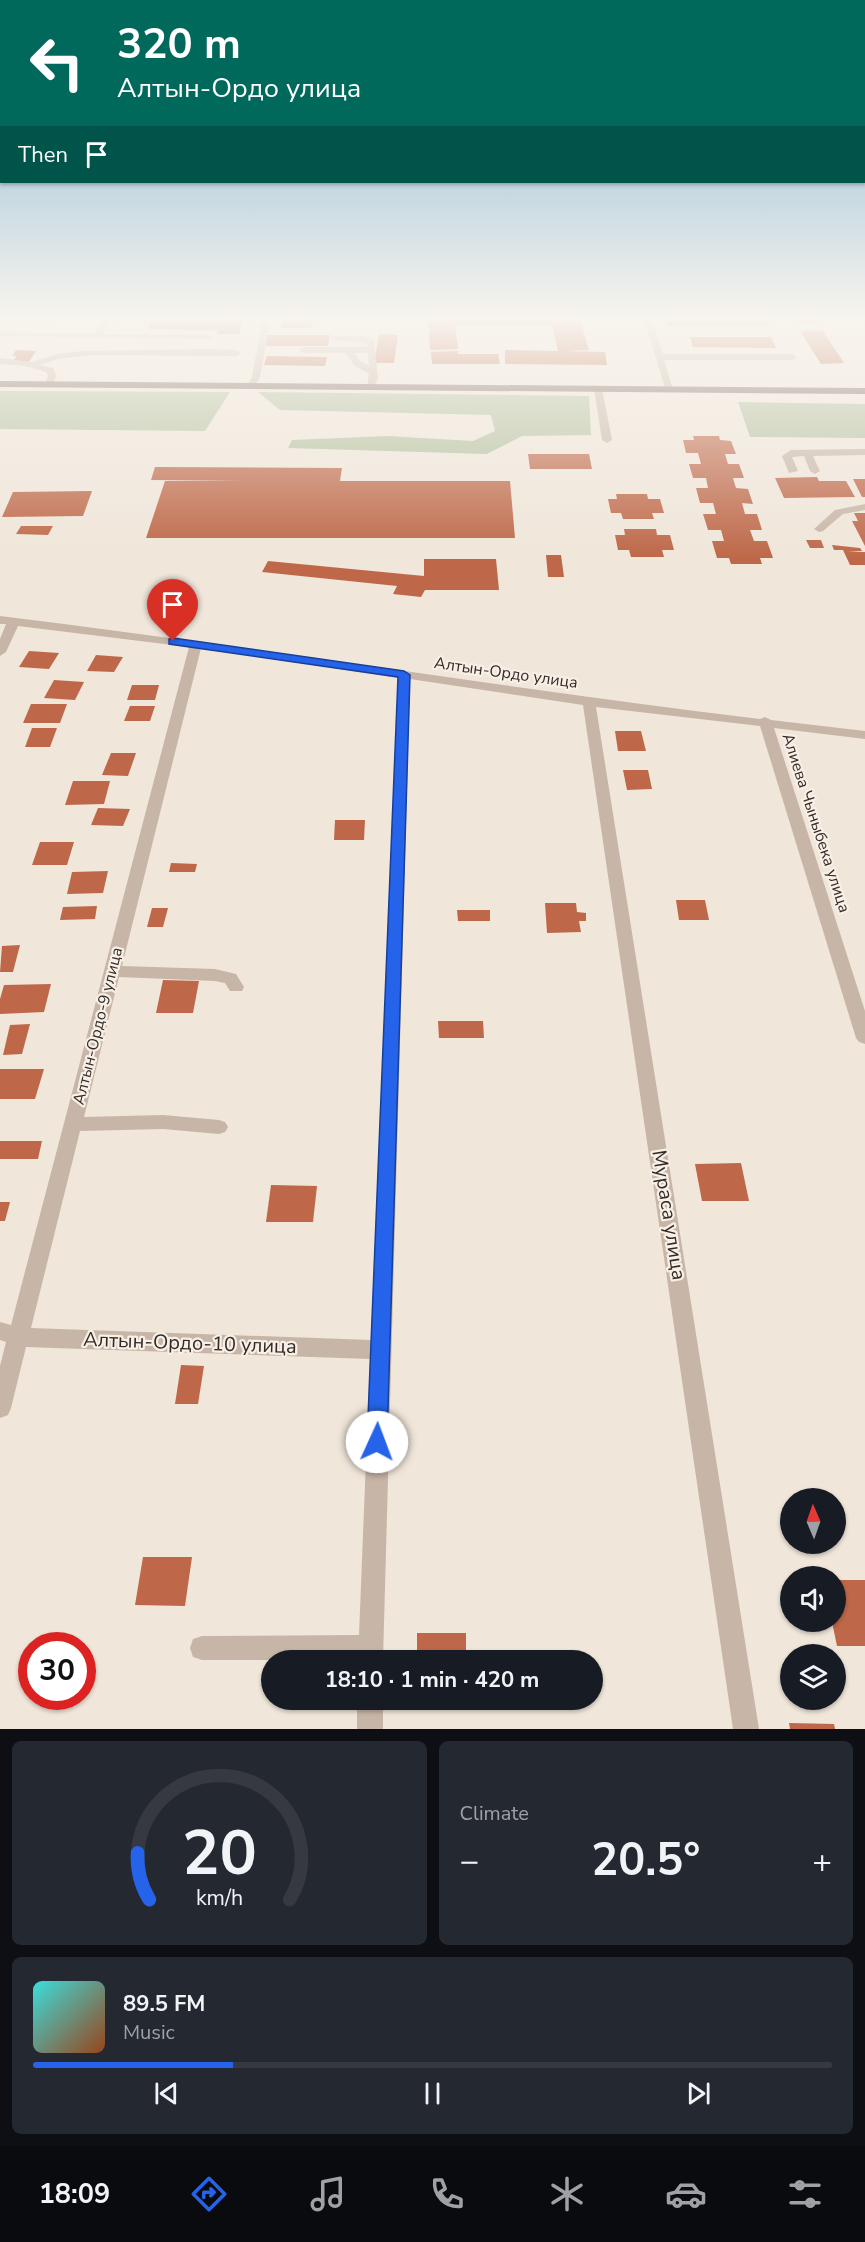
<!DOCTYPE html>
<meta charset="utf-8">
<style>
:root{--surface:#171b24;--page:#242831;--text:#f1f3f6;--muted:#9ea1a6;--line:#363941;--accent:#2563eb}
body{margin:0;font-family:"Nunito Sans",sans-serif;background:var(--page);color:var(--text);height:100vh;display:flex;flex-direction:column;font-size:22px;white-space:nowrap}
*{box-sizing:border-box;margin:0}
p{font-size:20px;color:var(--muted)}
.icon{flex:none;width:33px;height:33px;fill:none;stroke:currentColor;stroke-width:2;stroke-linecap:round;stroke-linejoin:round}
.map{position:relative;height:1729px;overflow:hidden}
.details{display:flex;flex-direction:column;gap:12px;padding:12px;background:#0d0f14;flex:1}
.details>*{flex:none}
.guide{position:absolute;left:0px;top:0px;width:866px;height:183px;box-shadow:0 2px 4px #0004;background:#00695c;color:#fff;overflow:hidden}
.needle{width:39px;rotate:358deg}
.controls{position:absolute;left:780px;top:1488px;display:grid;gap:12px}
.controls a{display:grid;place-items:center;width:66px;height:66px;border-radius:50%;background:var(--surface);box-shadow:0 2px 4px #0004;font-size:30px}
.speed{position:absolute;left:18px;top:1632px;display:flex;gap:12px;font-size:30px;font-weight:700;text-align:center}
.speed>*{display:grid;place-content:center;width:78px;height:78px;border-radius:50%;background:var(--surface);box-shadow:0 2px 4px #0004;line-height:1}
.speed .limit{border:9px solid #d22;background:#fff;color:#111}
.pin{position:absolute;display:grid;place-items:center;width:51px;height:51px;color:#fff;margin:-62px -26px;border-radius:50% 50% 50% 0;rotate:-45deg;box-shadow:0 0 6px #0007}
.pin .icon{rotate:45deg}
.me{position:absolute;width:66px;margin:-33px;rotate:2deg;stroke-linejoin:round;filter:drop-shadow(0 0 4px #0008)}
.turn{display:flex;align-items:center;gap:21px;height:126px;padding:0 18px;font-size:27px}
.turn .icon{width:78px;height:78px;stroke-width:2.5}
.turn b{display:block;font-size:42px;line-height:51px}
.then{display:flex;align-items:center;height:57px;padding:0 18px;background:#0003;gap:12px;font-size:22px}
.big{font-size:45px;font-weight:700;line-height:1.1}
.details .widget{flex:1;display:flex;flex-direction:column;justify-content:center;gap:9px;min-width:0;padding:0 21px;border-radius:9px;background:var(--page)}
.details .dial{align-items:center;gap:0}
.dial svg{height:156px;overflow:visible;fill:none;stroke:var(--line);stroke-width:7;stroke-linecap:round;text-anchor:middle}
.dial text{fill:var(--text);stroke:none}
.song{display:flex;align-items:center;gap:18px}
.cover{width:72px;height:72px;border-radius:9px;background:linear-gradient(135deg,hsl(180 70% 55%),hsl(20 70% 35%))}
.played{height:6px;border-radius:3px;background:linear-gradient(90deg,var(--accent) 25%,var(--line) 25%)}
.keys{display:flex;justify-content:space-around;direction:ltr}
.heat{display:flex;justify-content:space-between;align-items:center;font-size:33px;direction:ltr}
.details .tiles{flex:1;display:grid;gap:12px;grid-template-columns:1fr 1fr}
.widget:last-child{grid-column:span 2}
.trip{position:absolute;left:261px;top:1650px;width:342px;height:60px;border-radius:30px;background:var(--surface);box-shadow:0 2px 4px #0004;font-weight:700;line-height:60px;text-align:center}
.tab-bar{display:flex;height:96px;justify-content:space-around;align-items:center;background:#090b0e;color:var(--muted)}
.tab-bar .icon{width:42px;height:42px}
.tab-bar .selected{color:var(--accent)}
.tab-bar b{font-size:27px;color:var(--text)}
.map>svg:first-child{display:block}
.green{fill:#b1be9b}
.building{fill:#be6849}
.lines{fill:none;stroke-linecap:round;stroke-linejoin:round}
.minor{fill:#c7b6a7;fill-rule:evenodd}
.major{fill:#756359;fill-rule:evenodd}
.route{fill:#2563eb;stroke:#184099;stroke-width:1.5}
.labels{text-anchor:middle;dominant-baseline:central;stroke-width:4.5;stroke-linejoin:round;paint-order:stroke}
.street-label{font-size:16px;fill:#332b27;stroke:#f8f0e6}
.near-street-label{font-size:20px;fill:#332b27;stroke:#f8f0e6}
</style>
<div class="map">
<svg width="865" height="1729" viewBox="0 0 865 1729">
<rect width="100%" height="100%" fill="#f0e6da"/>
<g class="green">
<polygon points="0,391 230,392 205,431 0,429"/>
<polygon points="258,392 589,396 591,435 522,436 487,454 288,448 292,440 387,436 473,441 495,431 491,415 280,410"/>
<polygon points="738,402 865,404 865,438 750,437"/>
</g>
<g class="building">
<polygon points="222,316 245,316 239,334 216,334 218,330 147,329 152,319 221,319"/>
<polygon points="428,316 579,316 589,350 565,351 605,352 607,365 505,364 505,350 558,351 552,325 455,325 458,349 430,350"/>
<polygon points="665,316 764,316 769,326 668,326"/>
<polygon points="794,316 814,316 818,323 798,323"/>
<polygon points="283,317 314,317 311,328 280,328"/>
<polygon points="822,330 844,363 821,364 800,331"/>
<polygon points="379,334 398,335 394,363 374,363"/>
<polygon points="267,335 330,335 328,346 264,346"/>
<polygon points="690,337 771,337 776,348 693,347"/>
<polygon points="16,350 36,351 29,362 13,361 17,356 12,356"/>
<polygon points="458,351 458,354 498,354 500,364 432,364 431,352"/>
<polygon points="267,356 327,357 325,366 264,365"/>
<polygon points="693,436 719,436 720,440 731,441 736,454 725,454 728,464 739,464 744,478 733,478 736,488 748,489 753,504 742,503 745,514 757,514 762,530 750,530 754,541 767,541 773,558 760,558 762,564 731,564 729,558 717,558 712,541 724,541 721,530 708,530 703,514 716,514 713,503 700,503 696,488 708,488 706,478 693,478 689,464 701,464 698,453 686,453 683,440 694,440"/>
<polygon points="528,454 589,454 592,469 530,469"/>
<polygon points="155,467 342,468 340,481 510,481 515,538 146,538 165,481 245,481 151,480"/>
<polygon points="817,477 819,481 846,481 855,497 784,498 775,478"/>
<polygon points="853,479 865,479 865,497 862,497"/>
<polygon points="92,491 83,516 2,517 13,492"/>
<polygon points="616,494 647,494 648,499 660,499 664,513 652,513 654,519 623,519 621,513 611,513 608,499 617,499"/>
<polygon points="854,513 865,513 865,546 852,521 858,521"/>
<polygon points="21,526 53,526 48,535 16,534"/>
<polygon points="624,529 656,529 657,535 670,535 674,550 662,550 664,557 631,557 629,550 618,550 615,535 625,535"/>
<polygon points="806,540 821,540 824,548 810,548"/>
<polygon points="832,545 860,548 862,551 848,552 865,552 865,565 850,565 843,550 834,550"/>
<polygon points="546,555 561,555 564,577 548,577"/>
<polygon points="424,559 496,559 499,590 425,590 421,597 393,594 397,586 262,572 268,561 424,576"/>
<polygon points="29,651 59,653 49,669 19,667"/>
<polygon points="96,655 123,657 114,672 87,671"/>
<polygon points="54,680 84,682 75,700 44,698"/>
<polygon points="132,685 159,685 155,700 127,700"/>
<polygon points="31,704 67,704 60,723 23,723"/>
<polygon points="130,706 155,706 150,721 124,721"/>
<polygon points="32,728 57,728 50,747 25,747"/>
<polygon points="615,731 641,731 646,751 618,751"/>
<polygon points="111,753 136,753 128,776 102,775"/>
<polygon points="623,770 648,770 652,789 627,790"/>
<polygon points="73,781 110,781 104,804 65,805"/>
<polygon points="98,808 130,809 123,826 91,825"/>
<polygon points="335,820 365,820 364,840 334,840"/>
<polygon points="40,842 74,842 67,865 32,865"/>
<polygon points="171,863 197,864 195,872 169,872"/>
<polygon points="108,871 103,893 67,894 72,872"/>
<polygon points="676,900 705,900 709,920 679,920"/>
<polygon points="545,903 576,903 577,912 586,913 586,921 579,921 581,932 547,933"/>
<polygon points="97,906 95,919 60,920 63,907"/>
<polygon points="152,908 168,908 163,927 147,927"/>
<polygon points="457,910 490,910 490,921 458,921"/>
<polygon points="20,945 13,972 0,972 2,946"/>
<polygon points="163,980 199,981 193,1013 156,1013"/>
<polygon points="51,984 44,1012 0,1014 0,999 4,985"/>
<polygon points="438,1021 483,1021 484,1038 439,1038"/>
<polygon points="30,1024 22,1054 3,1055 10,1025"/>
<polygon points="0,1069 44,1069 35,1099 0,1099"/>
<polygon points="0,1141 42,1141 38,1159 0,1159"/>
<polygon points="741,1163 749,1201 702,1201 695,1164"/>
<polygon points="271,1185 317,1186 313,1222 266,1222"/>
<polygon points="0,1202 10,1202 5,1221 0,1221"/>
<polygon points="181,1365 204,1366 198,1404 175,1404"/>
<polygon points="143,1557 192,1557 185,1606 135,1605"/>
<polygon points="836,1580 865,1580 865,1646 837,1646 832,1622 836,1622"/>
<rect x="417" y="1633" width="49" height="27"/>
<polygon points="789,1723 834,1724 835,1729 790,1729"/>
</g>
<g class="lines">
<g class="minor">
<polygon points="60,316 79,316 48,323 0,323 0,319"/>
<polygon points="110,316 120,316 106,327 103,334 209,335 213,337 209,339 0,336 0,332 95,334 100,324"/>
<polygon points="263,316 271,316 260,377 254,388 251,389 247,386 252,377"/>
<polygon points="643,316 651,316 663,354 793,354 797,357 793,360 664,360 673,389 666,391"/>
<path d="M332,336H364L374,340L378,378L374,389L367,387L369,374L354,365L346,353H303L299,350L303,347H367V343L335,340H332ZM355,353H368L369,366L360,361Z"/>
<polygon points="210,349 237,350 241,353 237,356 93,355 58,359 40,365 53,368 56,376 51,387 48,388 44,385 48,376 46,372 25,366 0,364 0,358 31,362 57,354 81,351"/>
<polygon points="598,386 602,389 612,440 607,443 602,440 594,389"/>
<polygon points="865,449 865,455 813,456 820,471 815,474 810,471 804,456 792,457 798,471 789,473 782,456 791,450"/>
<polygon points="865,504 865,510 843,514 823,531 819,532 814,529 835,510"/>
<path d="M0,616C253,647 506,688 760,719L765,717L771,720L865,731V739L774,728L865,1011V1044L859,1042L856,1038L760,726L596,707L759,1729H733L583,705L410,679L383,1660H202L193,1657L190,1648L193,1639L202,1636L359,1635L370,1359L26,1347L11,1408L8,1415L0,1418V1366L6,1342L0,1340V1322L11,1325L189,647L18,626L6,652L0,656V639L6,624H0ZM201,648L398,678L371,1340L31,1328L80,1131L163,1129L219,1134L225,1132L228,1127L225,1122L219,1120L163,1115L84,1117L119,977L215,981L225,983L230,991H242L244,987L236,974L215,969L122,966Z"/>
<rect x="357" y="1700" width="26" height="29"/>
</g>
<polygon class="major" points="0,381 865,388 865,394 0,387"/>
</g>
<linearGradient id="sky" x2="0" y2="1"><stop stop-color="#7cafd0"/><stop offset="0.57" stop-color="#f8f4ee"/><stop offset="1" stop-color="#f8f4ee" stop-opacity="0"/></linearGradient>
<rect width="865" height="558" fill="url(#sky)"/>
<polygon class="route" points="173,638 404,671 410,675 387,1442 384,1448 377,1451 370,1448 367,1442 398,677 169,644 169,639"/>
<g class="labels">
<g class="street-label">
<text transform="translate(506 673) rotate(8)">Алтын-Ордо улица</text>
<text transform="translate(816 823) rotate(72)">Алиева Чыныбека улица</text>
<text transform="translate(98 1026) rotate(-76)">Алтын-Ордо-9 улица</text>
</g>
<g class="near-street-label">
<text transform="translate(669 1215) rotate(81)">Мураса улица</text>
<text transform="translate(190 1343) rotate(2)">Алтын-Ордо-10 улица</text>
</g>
</g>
</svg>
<div class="controls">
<a><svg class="needle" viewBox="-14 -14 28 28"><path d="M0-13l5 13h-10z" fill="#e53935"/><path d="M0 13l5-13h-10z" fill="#9ea1a6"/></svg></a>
<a><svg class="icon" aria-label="sound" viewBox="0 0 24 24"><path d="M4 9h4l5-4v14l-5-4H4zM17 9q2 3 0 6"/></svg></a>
<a><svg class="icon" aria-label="layers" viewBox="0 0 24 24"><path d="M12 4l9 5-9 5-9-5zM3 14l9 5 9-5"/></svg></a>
</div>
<div class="speed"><div class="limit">30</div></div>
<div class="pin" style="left:173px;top:641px;background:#d93025"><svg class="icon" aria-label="arrive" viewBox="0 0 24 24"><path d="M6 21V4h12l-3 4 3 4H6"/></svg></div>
<svg class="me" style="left:377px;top:1442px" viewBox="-20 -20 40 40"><circle r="19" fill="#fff"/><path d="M0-13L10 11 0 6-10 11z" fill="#2563eb"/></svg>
<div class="trip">18:10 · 1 min · 420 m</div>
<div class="guide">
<div class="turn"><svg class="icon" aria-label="left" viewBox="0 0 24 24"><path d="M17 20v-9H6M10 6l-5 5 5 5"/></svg><div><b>320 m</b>Алтын-Ордо улица</div></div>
<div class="then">Then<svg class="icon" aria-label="arrive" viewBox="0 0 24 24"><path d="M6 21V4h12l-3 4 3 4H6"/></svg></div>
</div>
</div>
<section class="details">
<div class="tiles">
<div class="widget dial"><svg viewBox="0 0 100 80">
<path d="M14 69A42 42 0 1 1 86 69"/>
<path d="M14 69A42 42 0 0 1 8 45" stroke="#2563eb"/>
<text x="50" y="56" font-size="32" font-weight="700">20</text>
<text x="50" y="72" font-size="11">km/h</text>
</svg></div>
<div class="widget"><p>Climate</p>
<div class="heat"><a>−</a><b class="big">20.5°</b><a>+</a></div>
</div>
<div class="widget">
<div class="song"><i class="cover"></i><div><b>89.5 FM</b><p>Music</p></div></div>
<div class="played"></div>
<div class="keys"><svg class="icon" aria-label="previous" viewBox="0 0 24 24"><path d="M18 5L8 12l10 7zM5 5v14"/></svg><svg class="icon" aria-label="pause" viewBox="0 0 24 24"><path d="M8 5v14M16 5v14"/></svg><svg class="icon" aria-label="next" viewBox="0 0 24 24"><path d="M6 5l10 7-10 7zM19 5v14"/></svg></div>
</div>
</div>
</section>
<nav class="tab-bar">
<b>18:09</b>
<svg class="icon selected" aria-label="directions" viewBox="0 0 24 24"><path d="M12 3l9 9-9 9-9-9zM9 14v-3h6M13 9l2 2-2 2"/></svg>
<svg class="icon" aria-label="music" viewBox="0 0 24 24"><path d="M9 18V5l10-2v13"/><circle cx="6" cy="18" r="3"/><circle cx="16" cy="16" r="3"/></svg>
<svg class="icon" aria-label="phone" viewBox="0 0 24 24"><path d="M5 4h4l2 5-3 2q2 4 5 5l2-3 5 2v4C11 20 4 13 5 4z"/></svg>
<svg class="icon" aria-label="climate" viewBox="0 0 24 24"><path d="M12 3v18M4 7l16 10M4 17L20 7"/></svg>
<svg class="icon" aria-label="car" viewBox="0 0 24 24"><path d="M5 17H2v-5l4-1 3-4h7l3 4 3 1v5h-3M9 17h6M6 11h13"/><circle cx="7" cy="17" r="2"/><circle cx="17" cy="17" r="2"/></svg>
<svg class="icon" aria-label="filters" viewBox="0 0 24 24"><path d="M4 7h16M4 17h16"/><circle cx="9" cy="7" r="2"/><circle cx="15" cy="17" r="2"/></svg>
</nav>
